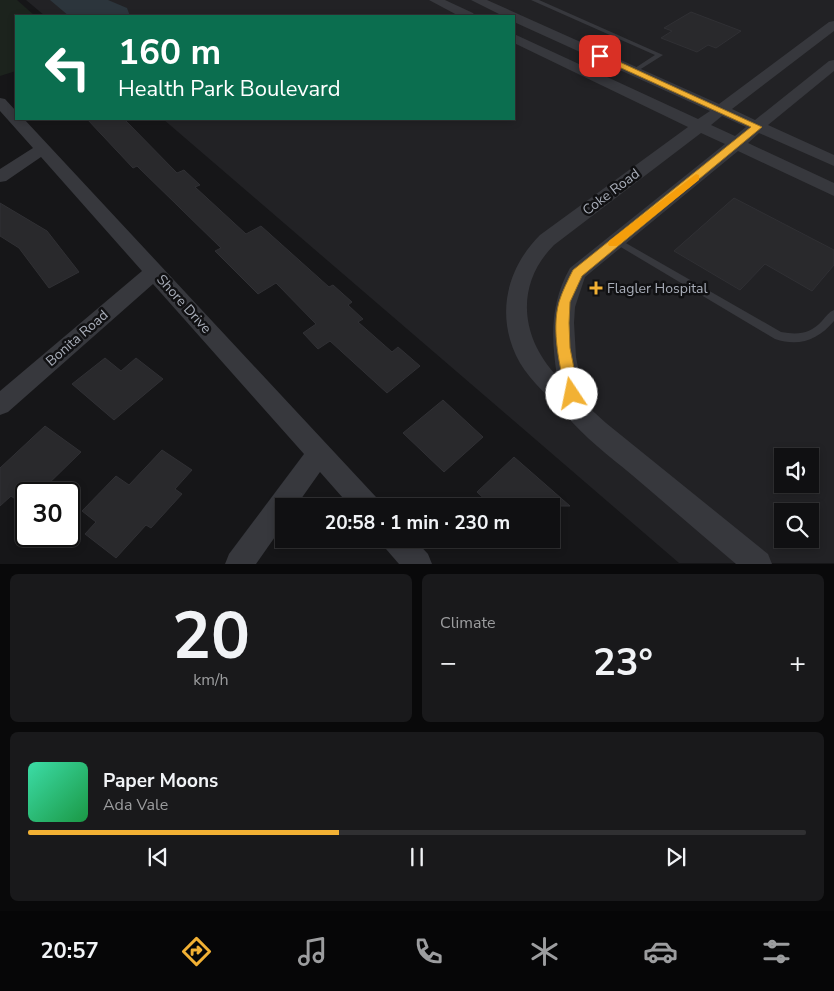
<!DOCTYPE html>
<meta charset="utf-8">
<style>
:root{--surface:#101012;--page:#19191b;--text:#f1f3f6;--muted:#9c9d9f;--line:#303032;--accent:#f2b134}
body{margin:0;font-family:"Nunito Sans",sans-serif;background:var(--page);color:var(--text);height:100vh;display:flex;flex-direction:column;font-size:19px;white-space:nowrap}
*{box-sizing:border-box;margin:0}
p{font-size:16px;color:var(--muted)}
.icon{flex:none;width:28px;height:28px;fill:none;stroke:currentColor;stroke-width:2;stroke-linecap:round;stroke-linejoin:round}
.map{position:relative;height:564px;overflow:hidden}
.details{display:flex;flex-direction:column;gap:10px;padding:10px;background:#09090a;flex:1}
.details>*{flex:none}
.banner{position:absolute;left:15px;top:15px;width:500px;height:105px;border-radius:0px;box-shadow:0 2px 8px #0003,0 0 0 1px var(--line);background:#0b6e4f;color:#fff;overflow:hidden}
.fabs{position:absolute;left:774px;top:448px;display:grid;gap:10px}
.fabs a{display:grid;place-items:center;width:45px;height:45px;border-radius:0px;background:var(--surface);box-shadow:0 2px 8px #0003,0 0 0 1px var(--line);font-size:25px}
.speed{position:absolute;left:15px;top:482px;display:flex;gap:10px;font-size:25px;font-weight:700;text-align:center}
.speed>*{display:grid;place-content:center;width:65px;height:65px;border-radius:50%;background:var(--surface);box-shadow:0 2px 8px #0003,0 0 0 1px var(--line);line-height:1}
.speed .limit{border:2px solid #111;border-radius:8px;background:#fff;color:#111}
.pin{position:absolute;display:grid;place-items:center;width:42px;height:42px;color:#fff;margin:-21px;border-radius:10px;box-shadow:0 2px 8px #0006}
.me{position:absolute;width:55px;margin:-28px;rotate:349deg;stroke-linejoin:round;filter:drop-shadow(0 0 4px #0008)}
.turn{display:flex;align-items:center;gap:18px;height:105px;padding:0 20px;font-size:22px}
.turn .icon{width:65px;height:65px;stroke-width:2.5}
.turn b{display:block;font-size:35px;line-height:42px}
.big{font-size:38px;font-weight:700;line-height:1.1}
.details .card{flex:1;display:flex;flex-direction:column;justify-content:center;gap:8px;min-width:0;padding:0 18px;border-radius:8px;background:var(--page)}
.details .dial{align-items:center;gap:0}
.dial b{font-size:65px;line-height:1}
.song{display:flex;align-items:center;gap:15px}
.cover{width:60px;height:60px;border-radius:8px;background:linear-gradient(135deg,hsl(160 70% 55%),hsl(140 70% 35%))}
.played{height:5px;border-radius:2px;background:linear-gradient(90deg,var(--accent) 40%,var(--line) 40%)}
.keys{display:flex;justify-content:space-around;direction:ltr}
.heat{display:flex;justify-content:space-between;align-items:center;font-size:28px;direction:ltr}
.details .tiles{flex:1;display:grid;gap:10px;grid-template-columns:1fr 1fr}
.card:last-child{grid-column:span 2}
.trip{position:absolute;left:275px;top:498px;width:285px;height:50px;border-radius:0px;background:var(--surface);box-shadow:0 2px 8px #0003,0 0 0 1px var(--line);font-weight:700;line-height:50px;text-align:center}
.tab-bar{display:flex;height:80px;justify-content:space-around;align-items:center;background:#060607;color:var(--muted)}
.tab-bar .icon{width:35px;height:35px}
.tab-bar .selected{color:var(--accent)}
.tab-bar b{font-size:22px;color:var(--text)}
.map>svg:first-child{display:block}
.built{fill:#222225;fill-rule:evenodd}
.green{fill:#1c231d}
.water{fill:#2c353c}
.building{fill:#29292c;stroke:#303034}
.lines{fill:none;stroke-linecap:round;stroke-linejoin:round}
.lane{fill:#37383d;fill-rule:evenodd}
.street{fill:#37383d;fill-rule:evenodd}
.route{fill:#f2b134;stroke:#9d7322}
.slow{fill:#f59e0b}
.poi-dot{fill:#f2b134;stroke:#111113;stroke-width:2}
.labels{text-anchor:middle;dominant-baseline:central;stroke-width:5;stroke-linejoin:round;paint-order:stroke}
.street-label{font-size:14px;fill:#a8adb8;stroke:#111113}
.poi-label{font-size:14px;fill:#a8adb8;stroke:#111113;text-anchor:start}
</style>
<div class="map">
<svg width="834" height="564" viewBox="0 0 834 564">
<rect width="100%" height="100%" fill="#161618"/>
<path class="built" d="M26,0H834V563H679L163,119H514V16H45ZM782,456H810V484H782ZM782,511H810V539H782Z"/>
<polygon class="green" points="0,0 17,0 35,16 16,16 16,71 0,76"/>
<polygon class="water" points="50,0 108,0 127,8 130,16 69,16"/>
<g class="building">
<polygon points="691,12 741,31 716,48 708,45 697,52 661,38 672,31 664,28"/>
<polygon points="87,119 124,119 177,173 184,170 200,185 195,187 246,234 261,226 329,287 333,285 352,302 348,305 363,319 358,322 392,352 398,347 420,366 387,393 330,341 318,349 303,333 316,324 276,283 258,294 215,251 221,248 137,166 133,168"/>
<polygon points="734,198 834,250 834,265 812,291 765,264 740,290 674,251"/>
<polygon points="0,203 47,231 79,272 49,288 19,248 0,236"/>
<polygon points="105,358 121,371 136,358 163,379 114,420 72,384"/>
<polygon points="443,400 483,437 444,472 403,433"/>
<polygon points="45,426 81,452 38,494 26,494 26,507 11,496 0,506 0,468"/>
<polygon points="162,450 192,470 175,489 182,494 151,528 146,525 116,558 85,534 96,522 82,511 116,476 129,485"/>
<polygon points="514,457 570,506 492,506 477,492"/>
</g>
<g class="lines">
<g class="lane">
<polygon points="531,0 539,0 663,55 636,72 632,72 632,70 655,55"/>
<path d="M617,238L781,332C798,335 810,334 822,321C826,316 829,312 834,310V321C818,340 799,347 775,339L614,243L612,241L614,239Z"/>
</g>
<g class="street">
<polygon points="429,0 445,0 473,13 475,16 459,16"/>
<path d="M471,0H487L719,104L829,22L834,21V31L732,109L755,120L829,61L834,60V71L768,125L834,155V166L759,133L748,143L834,183V196L738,151L585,277L575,307L574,323L576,357L585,404L606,423L768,554L772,564H736C701,534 667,505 632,475C609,456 584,437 565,414C550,397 532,383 520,363C495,319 505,270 540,235L688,127L514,43V34L698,119L710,111L514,22V16H503ZM722,116L746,127L735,136L711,125ZM701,133L725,144L570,268C550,303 551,338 557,376C520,337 515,284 554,245Z"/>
<polygon points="0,98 5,99 16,111 16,119 24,119 376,497 380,506 350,506 320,472 296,506 284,506 284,524 256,564 225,564 229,554 304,454 153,284 8,412 0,415 0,391 142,271 41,157 6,181 0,182 0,169 33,148 0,111"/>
<polygon points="383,539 414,539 428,554 432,564 399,564 386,549"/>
</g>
</g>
<path class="route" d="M597,54H602L762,127L582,276L570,302L569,323L570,348L579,394L577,399L572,400L568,399L566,394C560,366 551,331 559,302C562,292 568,280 573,270L751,127L597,57Z"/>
<polygon class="slow" points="696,174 699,175 699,180 617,246 609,246 608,244 609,241"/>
<path class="poi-dot" d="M593.5 280.5h5v5h5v5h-5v5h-5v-5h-5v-5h5z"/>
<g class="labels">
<g class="street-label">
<text transform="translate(611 192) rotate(-37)">Coke Road</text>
<text transform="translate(184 304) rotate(48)">Shore Drive</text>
<text transform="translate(77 338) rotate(-41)">Bonita Road</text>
</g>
<g class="poi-label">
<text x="607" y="288">Flagler Hospital</text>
</g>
</g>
</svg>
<div class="fabs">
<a><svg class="icon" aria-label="sound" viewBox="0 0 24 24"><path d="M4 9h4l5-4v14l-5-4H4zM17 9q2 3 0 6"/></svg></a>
<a><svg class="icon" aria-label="search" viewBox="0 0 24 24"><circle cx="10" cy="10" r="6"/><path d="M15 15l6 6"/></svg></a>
</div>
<div class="speed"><div class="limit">30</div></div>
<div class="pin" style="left:600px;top:56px;background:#d93025"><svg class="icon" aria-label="arrive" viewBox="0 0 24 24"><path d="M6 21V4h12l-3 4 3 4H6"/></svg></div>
<svg class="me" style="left:572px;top:394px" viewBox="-20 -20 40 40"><circle r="19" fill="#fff"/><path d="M0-13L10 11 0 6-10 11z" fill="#f2b134"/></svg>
<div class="trip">20:58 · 1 min · 230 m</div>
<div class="banner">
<div class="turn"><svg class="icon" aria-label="left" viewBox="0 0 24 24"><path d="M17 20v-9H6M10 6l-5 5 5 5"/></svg><div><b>160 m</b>Health Park Boulevard</div></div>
</div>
</div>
<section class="details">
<div class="tiles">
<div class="card dial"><b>20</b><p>km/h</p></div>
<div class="card"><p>Climate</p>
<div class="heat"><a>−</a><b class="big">23°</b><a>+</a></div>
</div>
<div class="card">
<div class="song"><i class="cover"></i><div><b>Paper Moons</b><p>Ada Vale</p></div></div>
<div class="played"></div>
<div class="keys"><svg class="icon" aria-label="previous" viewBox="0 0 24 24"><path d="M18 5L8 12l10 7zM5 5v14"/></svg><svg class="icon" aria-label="pause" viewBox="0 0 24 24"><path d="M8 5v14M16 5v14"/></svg><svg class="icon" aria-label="next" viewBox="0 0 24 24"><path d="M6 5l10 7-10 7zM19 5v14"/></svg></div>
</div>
</div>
</section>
<nav class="tab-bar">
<b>20:57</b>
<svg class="icon selected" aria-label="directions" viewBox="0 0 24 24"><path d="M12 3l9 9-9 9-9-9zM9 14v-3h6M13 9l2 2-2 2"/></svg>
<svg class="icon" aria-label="music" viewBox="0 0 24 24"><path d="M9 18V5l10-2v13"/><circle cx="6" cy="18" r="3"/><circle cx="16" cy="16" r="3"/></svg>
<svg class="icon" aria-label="phone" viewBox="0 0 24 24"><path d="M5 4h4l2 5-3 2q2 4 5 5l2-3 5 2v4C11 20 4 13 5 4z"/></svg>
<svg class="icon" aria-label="climate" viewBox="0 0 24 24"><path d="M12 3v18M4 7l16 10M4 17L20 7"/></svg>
<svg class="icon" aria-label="car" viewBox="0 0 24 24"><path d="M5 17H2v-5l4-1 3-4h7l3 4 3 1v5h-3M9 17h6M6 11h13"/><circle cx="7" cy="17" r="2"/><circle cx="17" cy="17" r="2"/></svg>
<svg class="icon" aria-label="filters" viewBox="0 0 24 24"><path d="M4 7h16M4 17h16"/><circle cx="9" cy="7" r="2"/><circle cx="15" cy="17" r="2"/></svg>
</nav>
